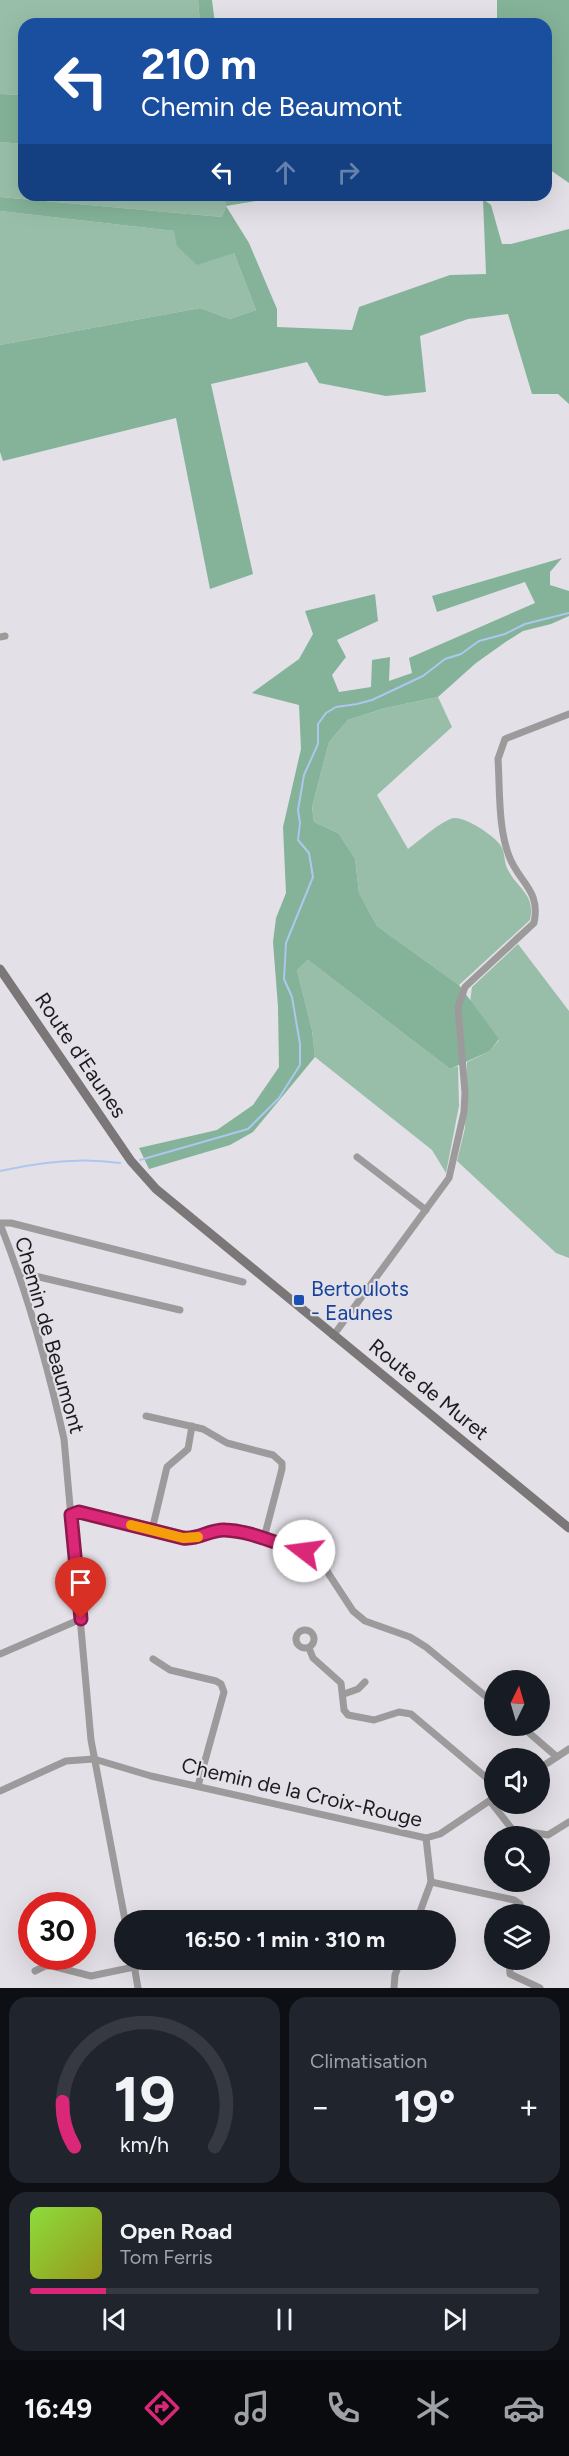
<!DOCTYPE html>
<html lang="fr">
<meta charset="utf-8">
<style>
:root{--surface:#171b24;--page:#20242c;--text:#f1f3f6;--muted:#9ea1a6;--line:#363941;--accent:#db2777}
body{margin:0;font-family:Figtree,sans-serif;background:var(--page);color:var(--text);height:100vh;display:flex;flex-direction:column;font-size:22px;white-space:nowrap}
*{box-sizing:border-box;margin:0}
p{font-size:20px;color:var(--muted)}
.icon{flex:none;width:33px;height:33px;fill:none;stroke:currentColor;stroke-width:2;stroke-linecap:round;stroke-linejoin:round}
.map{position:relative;height:1988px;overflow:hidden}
.details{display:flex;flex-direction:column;gap:9px;padding:9px;background:#0d0f14;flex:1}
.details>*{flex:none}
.banner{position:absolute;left:18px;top:18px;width:534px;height:183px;border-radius:18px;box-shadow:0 6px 24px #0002;background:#1a4fa0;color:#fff;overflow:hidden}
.needle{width:39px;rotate:5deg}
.fabs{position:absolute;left:484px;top:1670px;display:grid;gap:12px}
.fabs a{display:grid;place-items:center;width:66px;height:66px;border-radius:50%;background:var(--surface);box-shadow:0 6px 24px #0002;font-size:30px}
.speed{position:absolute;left:18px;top:1892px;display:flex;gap:12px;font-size:30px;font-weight:700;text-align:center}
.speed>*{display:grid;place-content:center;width:78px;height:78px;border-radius:50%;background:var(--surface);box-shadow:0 6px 24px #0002;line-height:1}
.speed .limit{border:9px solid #d22;background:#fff;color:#111}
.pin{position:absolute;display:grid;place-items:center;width:51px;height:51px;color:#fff;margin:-62px -26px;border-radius:50% 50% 50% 0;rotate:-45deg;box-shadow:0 0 6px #0007}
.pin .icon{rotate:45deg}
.me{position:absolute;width:66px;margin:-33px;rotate:285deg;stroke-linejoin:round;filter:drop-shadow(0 0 4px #0008)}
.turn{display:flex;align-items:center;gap:21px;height:126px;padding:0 24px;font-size:27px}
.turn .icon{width:78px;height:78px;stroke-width:2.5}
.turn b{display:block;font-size:42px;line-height:51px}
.lanes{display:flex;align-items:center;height:57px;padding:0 24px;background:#0003;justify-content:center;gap:30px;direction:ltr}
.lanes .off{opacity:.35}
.big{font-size:45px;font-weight:700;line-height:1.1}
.details .card{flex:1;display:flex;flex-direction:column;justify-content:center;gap:9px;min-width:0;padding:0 21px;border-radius:18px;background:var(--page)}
.details .dial{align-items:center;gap:0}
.dial svg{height:156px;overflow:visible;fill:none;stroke:var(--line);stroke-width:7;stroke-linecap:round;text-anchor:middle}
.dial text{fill:var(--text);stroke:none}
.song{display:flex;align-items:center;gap:18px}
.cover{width:72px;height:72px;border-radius:9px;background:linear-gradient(135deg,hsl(90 70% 55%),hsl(60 70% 35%))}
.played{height:6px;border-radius:3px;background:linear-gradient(90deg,var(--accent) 15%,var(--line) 15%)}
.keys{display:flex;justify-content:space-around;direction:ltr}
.heat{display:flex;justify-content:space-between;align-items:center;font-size:33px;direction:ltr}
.details .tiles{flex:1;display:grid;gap:9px;grid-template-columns:1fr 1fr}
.card:last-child{grid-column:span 2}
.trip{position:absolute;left:114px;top:1910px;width:342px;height:60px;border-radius:30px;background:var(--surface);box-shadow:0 6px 24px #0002;font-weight:700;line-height:60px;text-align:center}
.dock{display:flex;height:96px;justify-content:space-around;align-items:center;background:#090b0e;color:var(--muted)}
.dock .icon{width:42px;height:42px}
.dock .active{color:var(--accent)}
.dock b{font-size:27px;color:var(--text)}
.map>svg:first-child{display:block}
.green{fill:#98bea9}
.forest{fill:#84b399}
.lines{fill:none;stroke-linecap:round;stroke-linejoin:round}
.stream{stroke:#adc7ef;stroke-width:2}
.minor{stroke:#9d9a9b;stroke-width:7}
.secondary{stroke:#7b7779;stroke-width:9}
.route-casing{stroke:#8e194d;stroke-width:15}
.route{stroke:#db2777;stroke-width:10}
.slow{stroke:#f59e0b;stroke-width:10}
.transit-dot{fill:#1a4fb4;stroke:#e3e1e7;stroke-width:2}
.labels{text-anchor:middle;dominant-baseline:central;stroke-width:4.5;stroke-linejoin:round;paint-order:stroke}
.street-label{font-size:21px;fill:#1c1b1e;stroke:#e3e1e7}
.transit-label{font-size:21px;fill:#164399;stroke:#e3e1e7;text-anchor:start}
</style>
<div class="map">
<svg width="569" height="1988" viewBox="0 0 569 1988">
<rect width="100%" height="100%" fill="#e3e1e7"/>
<g class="green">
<polygon points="0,0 198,0 200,24 24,24 24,95 0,94"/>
<polygon points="0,142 24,144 24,195 223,195 226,206 222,217 0,197"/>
<polygon points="0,211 174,231 234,253 256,310 230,319 200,308 0,345"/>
<path d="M438,697L452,727L377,795L408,849C419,841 442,820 454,818C466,817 495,836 501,846C505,852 504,861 507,868C517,889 536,894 530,920L459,985L377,926L359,893L355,858L338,833L314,822L312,807L329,742L348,720L385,708Z"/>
<polygon points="518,944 569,1011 569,1258 556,1253 457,1161 465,1128 467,1062 490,1051 499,1040 470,1002 472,987"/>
<polygon points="308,960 450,1069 458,1066 459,1106 446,1173 432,1150 315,1057 312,1030 297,970"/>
</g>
<g class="forest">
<polygon points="198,0 212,0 215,24 200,24"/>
<polygon points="497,0 569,0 569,183 546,167 546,24 460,24 497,19"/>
<polygon points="0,94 24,95 24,144 0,142"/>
<polygon points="223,195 292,195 226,206 249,243 277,309 277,327 352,330 359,307 450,275 486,274 483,199 491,205 502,244 511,244 569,229 569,404 558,394 532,394 508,314 468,319 420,336 426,392 386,396 319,383 307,362 211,384 253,574 210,589 176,418 3,461 0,452 0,345 200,308 230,319 256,310 234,253 197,265 177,246 174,231 0,211 0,197 222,217 226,206"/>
<polygon points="562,558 550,572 550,585 569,591 569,616 551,624 523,631 507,641 476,663 438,697 385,708 348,720 329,742 312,807 314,822 338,833 355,858 359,893 377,926 459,985 499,1039 490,1051 450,1069 308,960 297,970 312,1030 315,1057 253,1132 230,1145 149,1169 139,1148 217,1130 253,1105 279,1067 278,1007 273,942 276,918 286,893 283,827 301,749 299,705 252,693 299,659 313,634 305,611 375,594 378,621 337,640 346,657 332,675 339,692 371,687 372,660 390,657 389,681 412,673 409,658 535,603 525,582 437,612 432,596"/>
</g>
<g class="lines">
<g class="stream">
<polyline points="140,1160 248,1129 279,1098 300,1065 300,1044 292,997 284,979 286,943 313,877 309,853 298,840 300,823 298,810 304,775 318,744 318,724 326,713 336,707 357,704 372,700 423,676 445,659 461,654 479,641 505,634 525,624 569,613"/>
<path d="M0,1171C39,1162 81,1157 120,1163"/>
</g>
<g class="minor">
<polyline points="0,637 5,636"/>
<polyline points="357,1157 426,1210"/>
<polyline points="0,1223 11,1223 243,1282"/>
<path d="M0,1224C27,1292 48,1367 64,1439L91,1740L125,1920"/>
<polyline points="18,1272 180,1310"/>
<path d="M333,1336L449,1178L464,1112L465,1093L458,1007L465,987L534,923C541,890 519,883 509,856C498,827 500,790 498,759L505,739L569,714"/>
<polyline points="146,1416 203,1429 227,1443 273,1455 282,1463 282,1469 264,1538"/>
<path d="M71,1515L83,1512L184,1538C199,1540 210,1529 225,1530C252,1531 278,1545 304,1551"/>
<polyline points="152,1530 167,1467 188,1449 192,1426"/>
<polyline points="315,1553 353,1611 365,1621 410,1637 426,1647 495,1704"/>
<circle cx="305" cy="1639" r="9"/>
<polyline points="309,1648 313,1658 341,1683 344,1710 348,1715 374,1720 399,1712 411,1714 495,1785"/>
<polyline points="0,1654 81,1619"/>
<polyline points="153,1659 170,1670 216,1681 221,1684 224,1692 198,1786"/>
<polyline points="344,1694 358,1689 365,1682"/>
<polyline points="520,1725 557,1757"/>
<polyline points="540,1768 569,1749"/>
<polyline points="0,1791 66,1761 94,1759 151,1776 426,1838 440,1834 495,1797"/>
<polyline points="490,1801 512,1829 548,1835 569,1822"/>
<polyline points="431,1882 514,1900 520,1904 524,1914"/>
<polyline points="417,1920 431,1882 426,1838"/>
<polyline points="133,1959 138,1988"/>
<polyline points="509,1959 510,1974 540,1988"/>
<polyline points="35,1971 45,1966 52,1966 91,1976 134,1967"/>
<polyline points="394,1988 395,1975 401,1959"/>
</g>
<polyline class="secondary" points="0,969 131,1161 156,1189 569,1528"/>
</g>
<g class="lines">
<defs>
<path id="route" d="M81,1619L71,1515L79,1512L183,1538C199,1540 210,1529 225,1530C252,1531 278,1545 304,1551"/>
</defs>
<use href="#route" class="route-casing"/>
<use href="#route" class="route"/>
<polyline class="slow" points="131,1525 183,1538 198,1537"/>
</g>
<rect class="transit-dot" x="293" y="1294" width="12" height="12" rx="3"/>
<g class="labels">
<g class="street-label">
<text transform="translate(81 1055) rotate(56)">Route d'Eaunes</text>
<text transform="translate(50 1335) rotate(74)">Chemin de Beaumont</text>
<text transform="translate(429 1389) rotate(39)">Route de Muret</text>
<text transform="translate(302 1792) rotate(13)">Chemin de la Croix-Rouge</text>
</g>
<g class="transit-label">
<text x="311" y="1288">Bertoulots<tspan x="311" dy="24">- Eaunes</tspan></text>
</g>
</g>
</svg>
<div class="fabs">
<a><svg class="needle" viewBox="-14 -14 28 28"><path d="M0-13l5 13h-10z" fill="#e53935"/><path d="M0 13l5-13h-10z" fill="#9ea1a6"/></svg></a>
<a><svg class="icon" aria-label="sound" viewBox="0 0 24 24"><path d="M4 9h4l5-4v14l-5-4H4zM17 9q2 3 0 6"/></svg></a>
<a><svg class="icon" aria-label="search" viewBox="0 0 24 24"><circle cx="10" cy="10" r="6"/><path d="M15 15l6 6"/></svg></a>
<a><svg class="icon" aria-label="layers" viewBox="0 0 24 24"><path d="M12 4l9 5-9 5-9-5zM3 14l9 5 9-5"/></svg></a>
</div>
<div class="speed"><div class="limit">30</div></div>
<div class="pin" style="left:81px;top:1619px;background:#d93025"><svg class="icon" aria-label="arrive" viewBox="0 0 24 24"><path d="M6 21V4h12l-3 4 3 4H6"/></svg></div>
<svg class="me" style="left:304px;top:1551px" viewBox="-20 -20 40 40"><circle r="19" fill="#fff"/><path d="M0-13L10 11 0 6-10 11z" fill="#db2777"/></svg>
<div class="trip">16:50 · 1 min · 310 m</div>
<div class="banner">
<div class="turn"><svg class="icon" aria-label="left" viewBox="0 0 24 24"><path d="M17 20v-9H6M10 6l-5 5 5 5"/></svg><div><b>210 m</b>Chemin de Beaumont</div></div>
<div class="lanes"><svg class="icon" aria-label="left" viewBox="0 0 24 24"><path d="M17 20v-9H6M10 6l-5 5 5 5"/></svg><svg class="icon off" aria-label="ahead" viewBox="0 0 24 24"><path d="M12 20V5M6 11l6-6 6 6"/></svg><svg class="icon off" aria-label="right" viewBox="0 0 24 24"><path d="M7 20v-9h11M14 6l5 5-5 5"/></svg></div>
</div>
</div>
<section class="details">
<div class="tiles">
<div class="card dial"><svg viewBox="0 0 100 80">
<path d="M14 69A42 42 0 1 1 86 69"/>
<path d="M14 69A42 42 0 0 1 8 46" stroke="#db2777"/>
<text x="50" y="56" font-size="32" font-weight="700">19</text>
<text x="50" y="72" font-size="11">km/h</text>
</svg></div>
<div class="card"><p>Climatisation</p>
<div class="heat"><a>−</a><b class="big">19°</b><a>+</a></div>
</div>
<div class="card">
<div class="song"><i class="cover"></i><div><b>Open Road</b><p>Tom Ferris</p></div></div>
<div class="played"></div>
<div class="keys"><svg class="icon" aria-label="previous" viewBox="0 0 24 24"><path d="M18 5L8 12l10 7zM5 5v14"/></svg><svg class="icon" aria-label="pause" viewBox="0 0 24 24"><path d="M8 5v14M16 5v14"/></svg><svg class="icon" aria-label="next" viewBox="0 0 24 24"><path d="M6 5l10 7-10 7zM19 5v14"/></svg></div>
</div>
</div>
</section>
<nav class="dock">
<b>16:49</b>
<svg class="icon active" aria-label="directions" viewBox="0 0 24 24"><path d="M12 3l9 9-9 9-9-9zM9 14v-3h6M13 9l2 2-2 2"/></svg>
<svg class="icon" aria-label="music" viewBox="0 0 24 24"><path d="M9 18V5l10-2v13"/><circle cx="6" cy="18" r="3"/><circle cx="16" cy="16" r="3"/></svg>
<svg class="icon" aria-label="phone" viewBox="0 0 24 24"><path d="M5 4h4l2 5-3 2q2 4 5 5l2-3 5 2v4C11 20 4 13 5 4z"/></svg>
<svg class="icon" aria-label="climate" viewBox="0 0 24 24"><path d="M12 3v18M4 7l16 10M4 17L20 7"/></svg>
<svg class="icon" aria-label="car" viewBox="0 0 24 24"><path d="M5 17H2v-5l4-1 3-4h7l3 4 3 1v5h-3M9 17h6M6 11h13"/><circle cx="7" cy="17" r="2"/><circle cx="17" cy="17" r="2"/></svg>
</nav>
